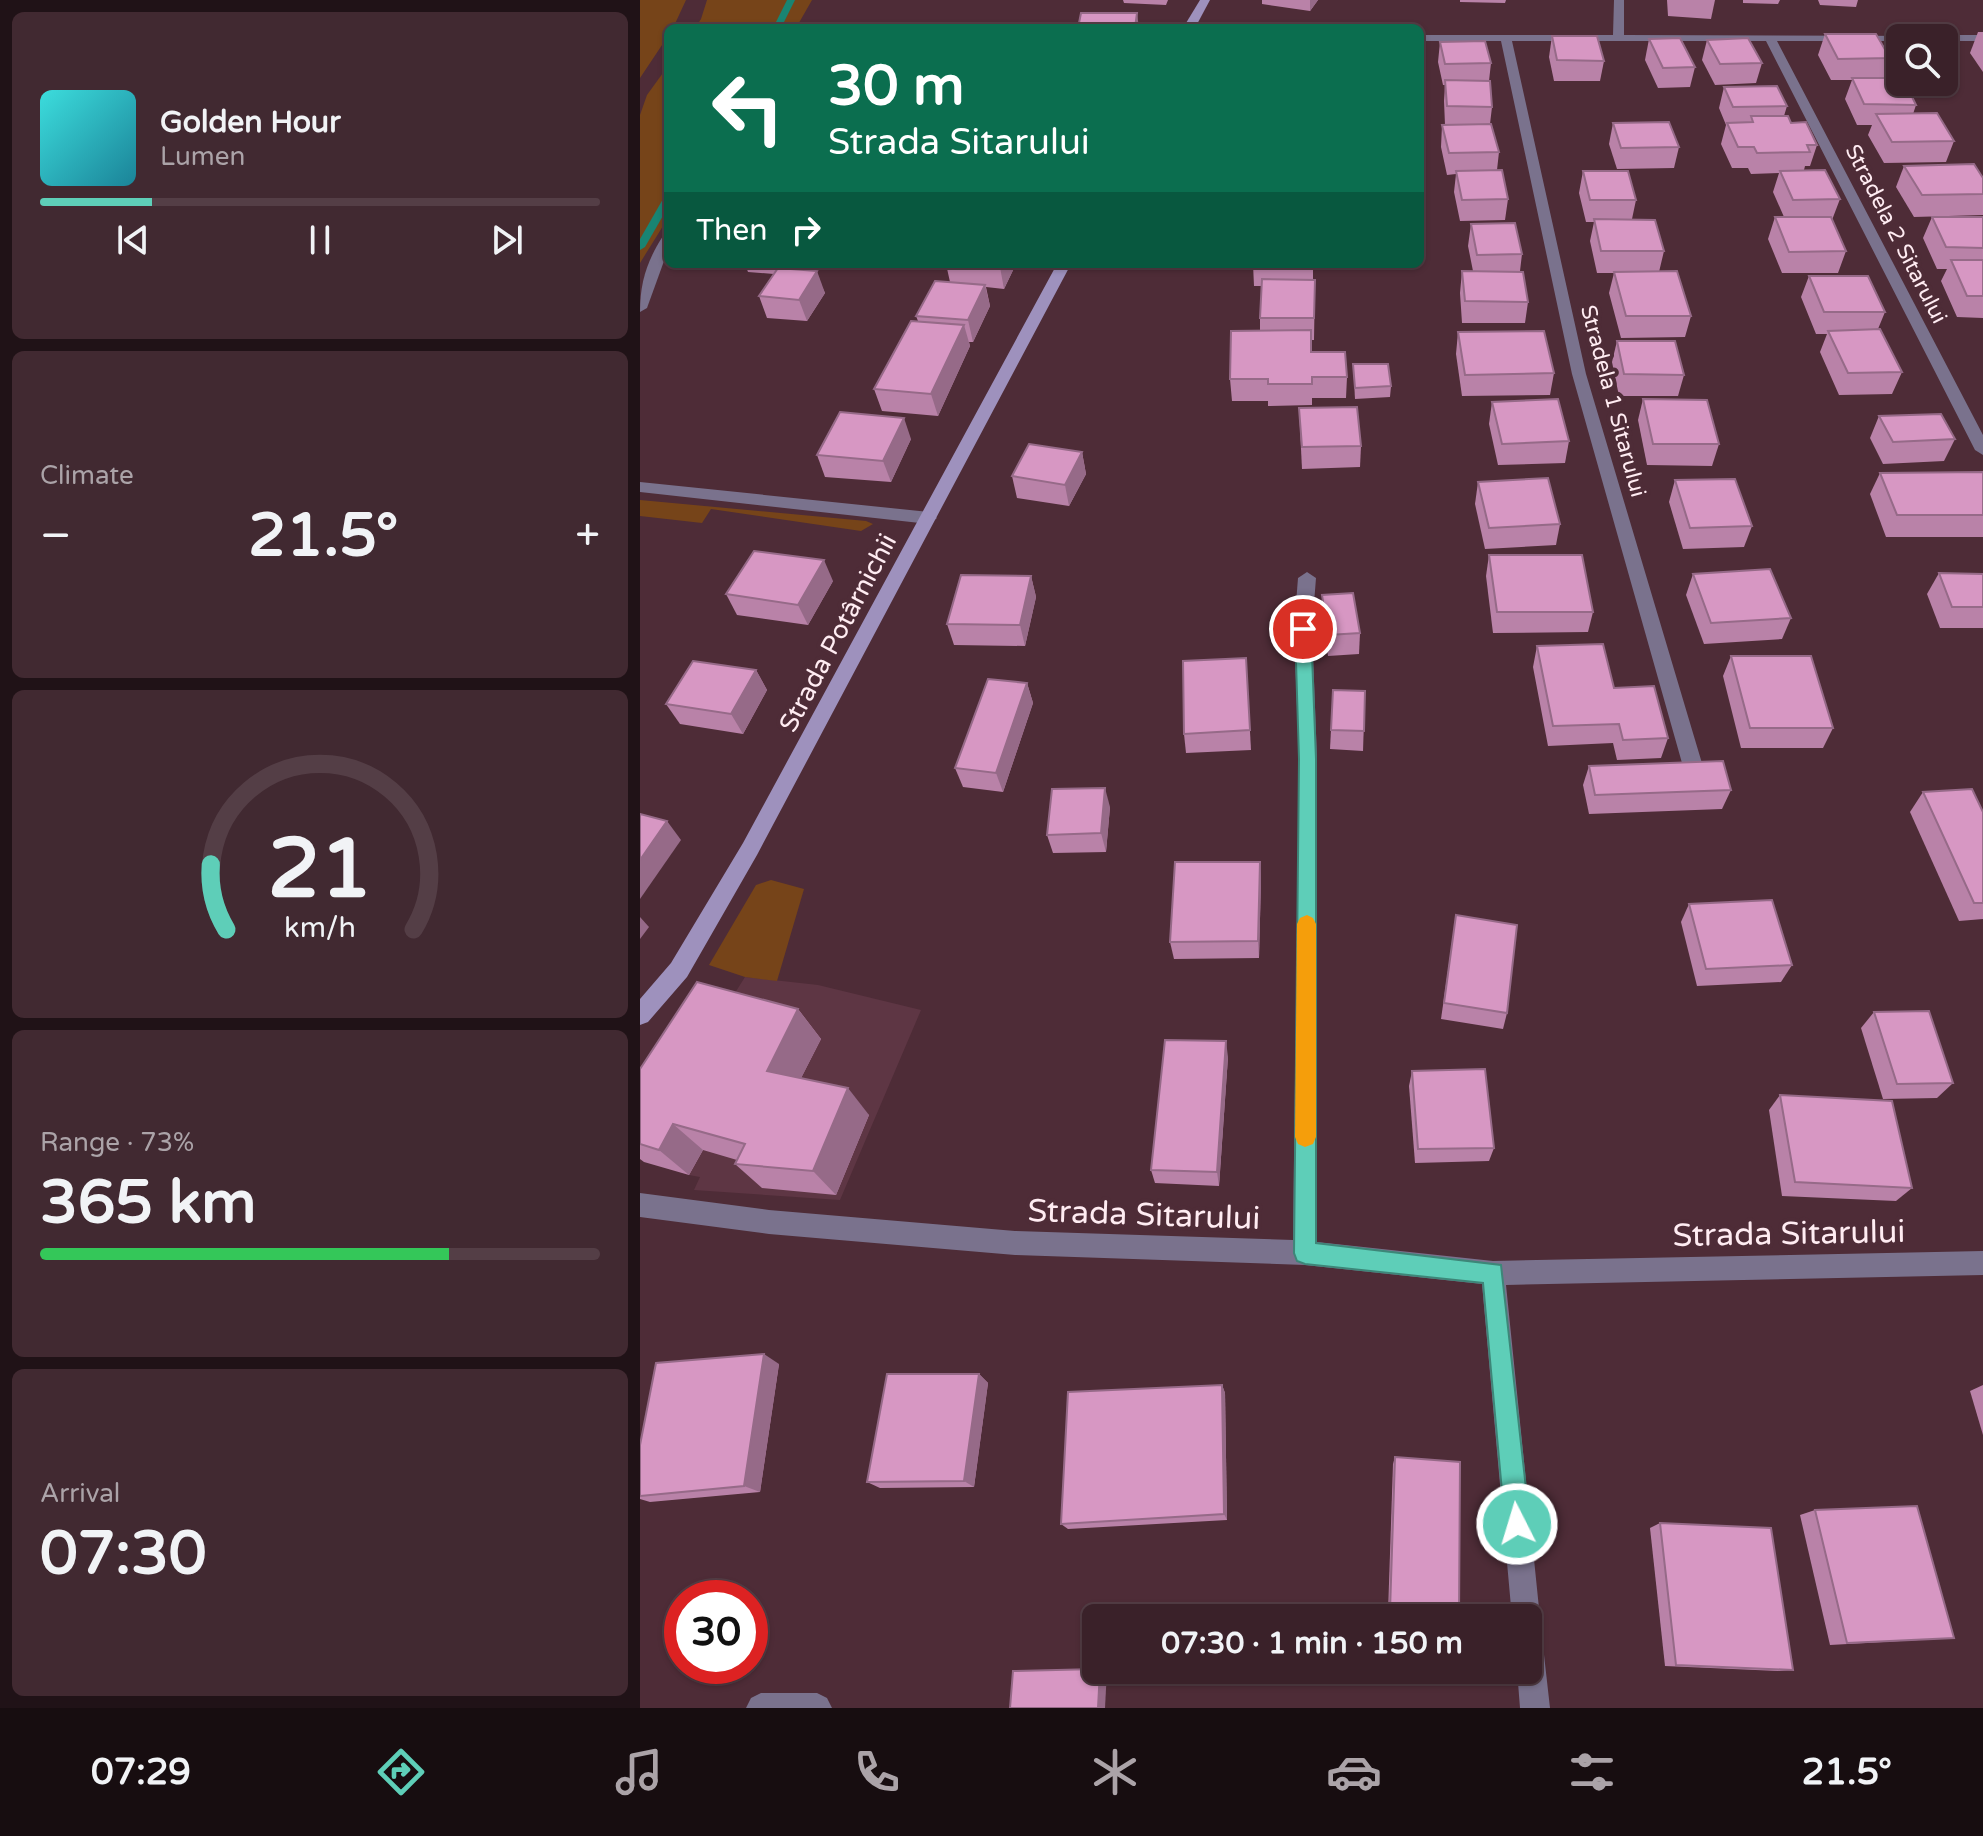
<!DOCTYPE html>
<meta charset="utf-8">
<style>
:root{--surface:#3a2129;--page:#412931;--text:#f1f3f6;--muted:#aba3a8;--line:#543e46;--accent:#5eceb8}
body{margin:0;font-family:"Varela Round",sans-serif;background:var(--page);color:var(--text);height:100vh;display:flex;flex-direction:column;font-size:30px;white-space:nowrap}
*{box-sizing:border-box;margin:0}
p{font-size:26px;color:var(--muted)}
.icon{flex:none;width:44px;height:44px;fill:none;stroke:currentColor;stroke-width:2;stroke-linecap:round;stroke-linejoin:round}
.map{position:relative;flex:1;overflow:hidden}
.panel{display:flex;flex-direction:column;gap:12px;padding:12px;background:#201217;width:640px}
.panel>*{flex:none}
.banner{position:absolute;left:24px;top:24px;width:760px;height:244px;border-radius:12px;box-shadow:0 2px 6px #0004,0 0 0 2px var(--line);background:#0b6e4f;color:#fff;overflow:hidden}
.controls{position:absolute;left:1246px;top:24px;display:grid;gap:16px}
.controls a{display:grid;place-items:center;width:72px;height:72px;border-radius:12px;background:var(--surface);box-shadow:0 2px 6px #0004,0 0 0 2px var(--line);font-size:40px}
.speed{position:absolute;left:24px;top:1580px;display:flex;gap:16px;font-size:40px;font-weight:700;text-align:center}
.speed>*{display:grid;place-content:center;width:104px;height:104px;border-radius:50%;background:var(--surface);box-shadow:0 2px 6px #0004,0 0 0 2px var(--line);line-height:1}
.speed .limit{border:12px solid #d22;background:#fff;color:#111}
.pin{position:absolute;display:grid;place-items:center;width:68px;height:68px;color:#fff;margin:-34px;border:4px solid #fff;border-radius:50%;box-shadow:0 2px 8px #0007}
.me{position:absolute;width:88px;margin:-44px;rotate:355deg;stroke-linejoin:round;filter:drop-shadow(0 0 6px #0008)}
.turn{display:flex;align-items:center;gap:28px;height:168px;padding:0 32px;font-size:36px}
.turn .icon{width:104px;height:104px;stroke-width:2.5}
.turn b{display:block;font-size:56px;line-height:68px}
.then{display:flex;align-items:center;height:76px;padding:0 32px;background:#0003;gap:16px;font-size:30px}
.big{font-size:60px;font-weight:800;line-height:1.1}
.panel .tile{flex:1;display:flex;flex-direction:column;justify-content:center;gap:12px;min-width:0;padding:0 28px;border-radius:12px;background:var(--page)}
.panel .dial{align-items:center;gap:0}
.dial svg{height:208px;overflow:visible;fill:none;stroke:var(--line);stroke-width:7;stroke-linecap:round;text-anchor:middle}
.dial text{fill:var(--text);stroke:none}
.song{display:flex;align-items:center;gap:24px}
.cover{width:96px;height:96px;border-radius:12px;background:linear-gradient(135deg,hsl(180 70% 55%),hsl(190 70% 35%))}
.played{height:8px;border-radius:4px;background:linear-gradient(90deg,var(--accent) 20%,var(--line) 20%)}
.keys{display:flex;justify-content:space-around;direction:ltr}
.heat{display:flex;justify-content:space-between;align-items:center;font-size:44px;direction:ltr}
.charge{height:12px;border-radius:6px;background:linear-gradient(90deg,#34c759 73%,var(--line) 0)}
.trip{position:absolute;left:442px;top:1604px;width:460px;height:80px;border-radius:12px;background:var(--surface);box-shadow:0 2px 6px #0004,0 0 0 2px var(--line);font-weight:800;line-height:80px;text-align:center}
.tab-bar{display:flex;height:128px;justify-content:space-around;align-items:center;background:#170d10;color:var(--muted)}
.tab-bar .icon{width:56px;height:56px}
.tab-bar .current{color:var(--accent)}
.tab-bar b{font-size:36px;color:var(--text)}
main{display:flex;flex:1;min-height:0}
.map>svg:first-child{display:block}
.built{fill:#5e3644}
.green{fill:#764419}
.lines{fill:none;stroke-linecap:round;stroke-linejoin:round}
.stream{fill:#198472;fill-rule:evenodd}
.lane{fill:#7a728d;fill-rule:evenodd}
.street{fill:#7a728d;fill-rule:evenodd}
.secondary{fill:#9e91bd;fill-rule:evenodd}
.wall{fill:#b982a8}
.shaded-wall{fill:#966a88}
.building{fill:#d797c3;stroke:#966a88;stroke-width:2}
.route{fill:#5eceb8;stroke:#3d8678;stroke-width:2}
.slow{fill:#f59e0b}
.labels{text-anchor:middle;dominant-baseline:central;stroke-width:8;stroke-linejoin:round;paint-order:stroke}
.far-street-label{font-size:22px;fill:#ffecf2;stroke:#4e2c37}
.street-label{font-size:26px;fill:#ffecf2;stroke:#4e2c37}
.near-street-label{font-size:32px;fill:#ffecf2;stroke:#4e2c37}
</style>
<main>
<section class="panel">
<div class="tile">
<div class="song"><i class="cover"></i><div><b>Golden Hour</b><p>Lumen</p></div></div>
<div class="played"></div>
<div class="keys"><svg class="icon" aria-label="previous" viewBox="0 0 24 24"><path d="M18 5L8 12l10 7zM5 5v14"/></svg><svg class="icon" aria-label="pause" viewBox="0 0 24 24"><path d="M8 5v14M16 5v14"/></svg><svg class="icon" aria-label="next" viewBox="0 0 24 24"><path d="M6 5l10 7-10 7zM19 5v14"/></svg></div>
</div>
<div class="tile"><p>Climate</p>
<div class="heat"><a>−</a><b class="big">21.5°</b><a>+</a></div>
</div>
<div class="tile dial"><svg viewBox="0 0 100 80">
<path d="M14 69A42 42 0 1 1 86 69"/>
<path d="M14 69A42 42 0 0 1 8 44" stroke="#5eceb8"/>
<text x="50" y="56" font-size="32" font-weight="700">21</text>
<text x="50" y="72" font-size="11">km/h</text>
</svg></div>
<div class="tile"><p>Range · 73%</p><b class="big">365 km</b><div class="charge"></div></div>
<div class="tile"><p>Arrival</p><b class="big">07:30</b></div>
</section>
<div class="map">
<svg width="1343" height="1708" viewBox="0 0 1343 1708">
<rect width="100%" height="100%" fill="#4e2c37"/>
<polygon class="built" points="105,977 178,985 281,1010 200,1200 54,1190 60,1177 49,1175 5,1136"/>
<g class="green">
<polygon points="0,0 46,0 33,28 28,28 28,36 0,78"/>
<polygon points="67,0 172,0 156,28 55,28 61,19"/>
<polygon points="28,66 28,218 0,263 0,115 7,95"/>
<polygon points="0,500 226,521 233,524 221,531 71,509 62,523 0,516"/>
<polygon points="131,880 164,889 137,981 105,977 69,965 116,885"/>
</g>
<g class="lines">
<g class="stream">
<polygon points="147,0 155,0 141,28 133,28"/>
<polygon points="28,196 28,207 5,247 0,250 0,239 23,199"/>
</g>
<g class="lane">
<path d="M28,235V250L7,308L0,312C0,282 7,261 23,236Z"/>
<polygon points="0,482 289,512 297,518 289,524 0,492"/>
</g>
<g class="street">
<polygon points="974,0 984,0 984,35 1295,36 1297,38 1260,38 1260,41 1137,41 1343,435 1343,455 1335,450 1126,41 872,41 946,374 1064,770 1061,775 1047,775 1044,770 932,374 861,41 780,41 780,35 973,35"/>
<polygon points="1304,35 1343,35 1343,41 1304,41 1304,38 1298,38"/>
<polygon points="667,572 676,578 672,629 677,759 677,1242 853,1261 1343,1251 1343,1275 866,1285 900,1618 897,1626 902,1637 910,1708 880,1708 877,1670 888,1670 888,1618 872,1618 842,1284 665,1265 375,1255 129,1234 0,1217 0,1193 129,1210 375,1231 653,1240 659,759 654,629 658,578"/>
<polygon points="121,1693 177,1693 187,1698 192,1708 106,1708 111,1698"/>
</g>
<g class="secondary">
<polygon points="560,0 570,0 555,28 543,28"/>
<polygon points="417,264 431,264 117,855 47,977 8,1022 0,1025 0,999 31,963 103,843"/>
</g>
</g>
<g class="wall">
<polygon points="483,0 528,0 526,5 484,3"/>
<polygon points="622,0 678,0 670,11 622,4"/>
<polygon points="820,0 866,0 865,3 820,2"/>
<polygon points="1027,0 1075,0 1071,19 1028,16"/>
<polygon points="1103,0 1140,0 1138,4 1103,3"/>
<polygon points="1178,0 1218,0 1216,7 1180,5"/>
<polygon points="1338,32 1343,32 1343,72 1330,53"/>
<polygon points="1185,34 1250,58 1244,78 1276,105 1273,114 1314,141 1306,162 1244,163 1228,135 1232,125 1217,125 1205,99 1212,80 1191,80 1178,55"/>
<polygon points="912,36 964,61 960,81 914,81 909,57"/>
<polygon points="1009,39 1055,67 1050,87 1018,88 1005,60"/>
<polygon points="1067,40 1122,63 1116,83 1075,85 1062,60"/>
<polygon points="800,42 851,63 849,81 852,107 850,124 859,152 857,170 868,199 865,220 820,221 814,192 816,174 807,175 801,147 802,125 805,125 804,101 805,85 803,85 798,62"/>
<polygon points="1084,87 1147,106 1144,116 1177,145 1170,166 1165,166 1164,170 1200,199 1192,220 1206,251 1198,273 1142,273 1128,239 1135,217 1144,217 1133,192 1139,173 1111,174 1108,168 1092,168 1081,144 1086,125 1079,108"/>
<polygon points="973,123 1039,147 1034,168 977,169 969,144"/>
<polygon points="1264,166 1343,178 1343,215 1274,217 1256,187"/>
<polygon points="943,171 996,200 992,219 1024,251 1019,272 1051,316 1045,337 981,338 969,293 974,273 957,273 950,241 954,222 946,222 939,193"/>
<polygon points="1292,217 1343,217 1343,318 1317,317 1301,281 1307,269 1297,269 1283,238"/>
<polygon points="831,224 882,254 880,271 888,302 885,323 822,323 820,293 822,271 833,271 828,246"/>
<polygon points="105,264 179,264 174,271 185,293 167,321 127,318 119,296 134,274 108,272"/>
<polygon points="306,264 376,264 364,289 346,287 350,306 333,342 329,342 330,346 298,416 242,411 234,389 278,321 276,316 310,282"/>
<polygon points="613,264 673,264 673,280 675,280 674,340 671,340 671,352 707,377 706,398 672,398 672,405 628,406 628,401 592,401 590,379 620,331 620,318 622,286 614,286"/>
<polygon points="1169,276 1245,312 1238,329 1262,372 1252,394 1199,395 1180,352 1187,334 1176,334 1161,297"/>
<polygon points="818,332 914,373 910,395 822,396 816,354"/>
<polygon points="977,341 1044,375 1038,396 979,396 972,362"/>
<polygon points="713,364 751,386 750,397 715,399"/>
<polygon points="1003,399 1079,444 1072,466 1007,465 998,420"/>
<polygon points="852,402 929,441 925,463 858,465 849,424"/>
<polygon points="659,408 721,446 720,467 662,469"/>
<polygon points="1239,416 1315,439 1304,461 1243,464 1230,438"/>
<polygon points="271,439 251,482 185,477 177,455"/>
<polygon points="442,452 446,474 429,506 377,498 372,476"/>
<polygon points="1343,472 1343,537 1246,537 1230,494 1240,473"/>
<polygon points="1035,480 1112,526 1104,547 1043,549 1029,502"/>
<polygon points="838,482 920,524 916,545 845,549 835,504"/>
<polygon points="849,555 953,612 948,632 853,633 846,576"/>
<polygon points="1299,573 1343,574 1343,628 1300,628 1287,594"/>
<polygon points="1053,574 1151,618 1142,639 1064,644 1046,595"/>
<polygon points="391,576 396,597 385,646 314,645 307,624"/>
<polygon points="193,581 168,625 97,615 86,594"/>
<polygon points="682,595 720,633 719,654 688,656 682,616"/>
<polygon points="897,646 974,688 1028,738 1021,758 977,760 973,743 908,746 893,667"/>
<polygon points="1091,656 1193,728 1183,748 1101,748 1083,676"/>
<polygon points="606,658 611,750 546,753 544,734"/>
<polygon points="116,670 127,690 103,734 40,724 26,704"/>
<polygon points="387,683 393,703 363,792 323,787 315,768"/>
<polygon points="693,690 725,691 723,751 690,749"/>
<polygon points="949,766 1091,790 1082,809 949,814 943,785"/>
<polygon points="1283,792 1343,812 1343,919 1319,921 1270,812"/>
<polygon points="470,807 466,852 413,853 407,835"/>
<polygon points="620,862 621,880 619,958 534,959 530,942"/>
<polygon points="1049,904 1152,965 1141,982 1057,986 1041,922"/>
<polygon points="816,915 867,1013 863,1029 801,1019"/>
<polygon points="158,1009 181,1039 161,1078 229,1115 196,1195 122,1188 95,1164 97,1160 63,1150 49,1175 4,1162 0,1159 0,1069"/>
<polygon points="1234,1012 1313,1083 1297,1098 1243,1099 1221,1028"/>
<polygon points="588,1057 579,1186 515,1183 511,1170"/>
<polygon points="772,1071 854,1148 849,1161 775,1163 769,1086"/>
<polygon points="1140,1095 1272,1188 1256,1201 1142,1196 1129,1110"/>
<polygon points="139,1364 120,1492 10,1502 0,1499 0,1445"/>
<polygon points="339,1374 348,1383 334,1487 240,1488 227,1482"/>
<polygon points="582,1385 585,1393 587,1520 428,1529 421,1524"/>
<polygon points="1343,1385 1343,1435 1330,1391"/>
<polygon points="755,1457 819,1618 792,1618 748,1613 753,1464"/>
<polygon points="1175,1510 1314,1638 1190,1645 1160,1515"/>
<polygon points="1020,1523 1153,1670 1138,1671 1025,1666 1010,1528"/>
</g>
<g class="shaded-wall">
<polygon points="670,0 678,0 670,11"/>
<polygon points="497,13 499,28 495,28"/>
<polygon points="164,264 179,264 169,278"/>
<polygon points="361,264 376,264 364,289 360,267"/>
<polygon points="177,271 185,293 167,321 159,300"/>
<polygon points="345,285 350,306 333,342 328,320"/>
<polygon points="324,325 330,346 298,416 291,394"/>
<polygon points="264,418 271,439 251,482 243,461"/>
<polygon points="442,452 446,474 429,506 425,485"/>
<polygon points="184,560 193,581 168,625 158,605"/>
<polygon points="391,576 396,597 385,646 380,625"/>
<polygon points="116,670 127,690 103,734 91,714"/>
<polygon points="387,683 393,703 363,792 356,773"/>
<polygon points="465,788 470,807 466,852 461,833"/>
<polygon points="27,821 41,840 0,899 0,860"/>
<polygon points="620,862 621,880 619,958 618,941"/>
<polygon points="0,917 9,927 0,939"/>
<polygon points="158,1009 181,1039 151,1098 127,1071"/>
<polygon points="586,1041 588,1057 579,1186 577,1172"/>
<polygon points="208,1088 229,1115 196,1195 173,1171"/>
<polygon points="33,1124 63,1150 49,1175 19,1150"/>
<polygon points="124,1354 139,1364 120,1492 104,1486"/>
<polygon points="339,1374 348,1383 334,1487 324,1481"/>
<polygon points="582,1385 585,1393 587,1520 584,1514"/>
<polygon points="460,1670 467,1670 465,1708 458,1708"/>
</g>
<g class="building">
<polygon points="441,13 497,13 495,28 438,28"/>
<polygon points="1185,34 1236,34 1250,58 1198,59"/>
<polygon points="912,36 957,36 964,61 917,60"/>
<polygon points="1040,38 1055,67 1023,68 1009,39"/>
<polygon points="1108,38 1122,63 1080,64 1067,40"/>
<polygon points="845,41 851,63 805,64 800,42"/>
<polygon points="1212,78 1260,78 1260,82 1265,82 1276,105 1224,104"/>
<polygon points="805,80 850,81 852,107 807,106"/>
<polygon points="1137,86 1147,106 1093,107 1084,87"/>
<polygon points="1297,113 1314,141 1252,142 1236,114"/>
<polygon points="1111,116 1148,116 1151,123 1166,122 1177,145 1167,145 1170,152 1117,153 1114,147 1098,147 1087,123 1113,122"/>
<polygon points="1029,122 1039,147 981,148 973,123"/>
<polygon points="851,124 859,152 809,153 802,125"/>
<polygon points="1334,164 1343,178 1343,194 1282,195 1264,166"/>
<polygon points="862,170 868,199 822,200 816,171"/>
<polygon points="1185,170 1200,199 1153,200 1140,171"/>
<polygon points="943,171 988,171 996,200 950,200"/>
<polygon points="1135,217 1191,217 1206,251 1149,252"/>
<polygon points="1292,217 1343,217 1343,248 1306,247"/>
<polygon points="954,219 1015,220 1024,251 961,251"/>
<polygon points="875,223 882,254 837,255 831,224"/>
<polygon points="1311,260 1343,260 1343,296 1327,296"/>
<polygon points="315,264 361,264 360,267"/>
<polygon points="138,268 177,271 159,300 119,296"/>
<polygon points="822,271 883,272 888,302 825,301"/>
<polygon points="1037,271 1051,316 986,316 974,272"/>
<polygon points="1169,276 1228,276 1245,312 1184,312"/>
<polygon points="622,279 675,280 674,318 620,318"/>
<polygon points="295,281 345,285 328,320 276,316"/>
<polygon points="271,321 324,325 291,394 234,389"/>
<polygon points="1240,329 1262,372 1208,373 1188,331"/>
<polygon points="671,330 671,352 705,352 707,377 672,377 672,384 628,384 628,379 590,379 591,331"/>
<polygon points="904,331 914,373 825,375 818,332"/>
<polygon points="977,341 1035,341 1044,375 984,374"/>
<polygon points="713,364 748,364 751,386 715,388"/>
<polygon points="918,399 929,441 862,444 852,402"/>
<polygon points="1003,399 1067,400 1079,444 1013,444"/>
<polygon points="717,407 721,446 662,447 659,408"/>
<polygon points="200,412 264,418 243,461 177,455"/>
<polygon points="1301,414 1315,439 1253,442 1239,416"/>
<polygon points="389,444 442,452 425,485 372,476"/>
<polygon points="1343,472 1343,515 1257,515 1240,473"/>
<polygon points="908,478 920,524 849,528 838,482"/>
<polygon points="1095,479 1112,526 1050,528 1035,480"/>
<polygon points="114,551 184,560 158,605 86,594"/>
<polygon points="849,555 942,555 953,612 857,612"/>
<polygon points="1130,569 1151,618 1071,623 1053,574"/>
<polygon points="1299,573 1343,574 1343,607 1312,607"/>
<polygon points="321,575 391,576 380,625 307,624"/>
<polygon points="713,593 720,633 688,635 682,595"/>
<polygon points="963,644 974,688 1014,686 1028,738 983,740 979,724 913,726 897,646"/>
<polygon points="1091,656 1171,656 1193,728 1110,728"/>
<polygon points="606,658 610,730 544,734 543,661"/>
<polygon points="53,661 116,670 91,714 26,704"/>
<polygon points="348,679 387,683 356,773 315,768"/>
<polygon points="693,690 725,691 724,731 691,730"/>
<polygon points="1083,761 1091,790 955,795 949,766"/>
<polygon points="465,788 461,833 407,835 412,789"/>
<polygon points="1332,789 1343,812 1343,903 1334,903 1283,792"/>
<polygon points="0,814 27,821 0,860"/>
<polygon points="535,862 620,862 618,941 530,942"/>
<polygon points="1132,900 1152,965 1066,969 1049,904"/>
<polygon points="816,915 877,925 867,1013 804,1003"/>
<polygon points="57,982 158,1009 127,1071 208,1088 173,1171 95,1164 105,1144 33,1124 19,1150 0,1144 0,1069"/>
<polygon points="1289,1011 1313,1083 1257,1084 1234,1012"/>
<polygon points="525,1040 586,1041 577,1172 511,1170"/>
<polygon points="845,1069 854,1148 778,1149 772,1071"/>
<polygon points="1140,1095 1252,1101 1272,1188 1155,1182"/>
<polygon points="124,1354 104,1486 0,1496 0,1445 16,1363"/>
<polygon points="247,1374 339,1374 324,1481 227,1482"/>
<polygon points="582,1385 584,1514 421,1524 428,1392"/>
<polygon points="755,1457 820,1462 819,1618 750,1611"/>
<polygon points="1277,1506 1314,1638 1207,1643 1175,1510"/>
<polygon points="1020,1523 1131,1528 1153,1670 1036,1665"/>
<polygon points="456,1669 456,1670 460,1670 458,1708 370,1708 373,1671"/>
</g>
<polygon class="route" points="663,623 671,629 676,759 676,1243 861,1265 890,1524 886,1533 877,1536 868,1533 865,1524 843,1283 665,1264 657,1261 654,1253 659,759 655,629"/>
<polygon class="slow" points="667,915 673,918 676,924 676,1137 673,1144 665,1147 658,1144 655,1137 657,924 660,918"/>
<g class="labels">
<g class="far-street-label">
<text transform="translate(1256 234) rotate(63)">Stradela 2 Sitarului</text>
<text transform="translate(973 401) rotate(75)">Stradela 1 Sitarului</text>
</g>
<g class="street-label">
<text transform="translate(198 633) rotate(-62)">Strada Potârnichii</text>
</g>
<g class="near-street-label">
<text transform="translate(504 1215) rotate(2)">Strada Sitarului</text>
<text transform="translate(1149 1234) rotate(-1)">Strada Sitarului</text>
</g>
</g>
</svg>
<div class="controls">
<a><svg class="icon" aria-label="search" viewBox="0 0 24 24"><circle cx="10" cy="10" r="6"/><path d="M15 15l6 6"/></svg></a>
</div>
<div class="speed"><div class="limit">30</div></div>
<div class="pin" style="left:663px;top:629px;background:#d93025"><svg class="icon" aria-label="arrive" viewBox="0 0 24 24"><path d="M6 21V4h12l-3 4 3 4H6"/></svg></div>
<svg class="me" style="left:877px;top:1524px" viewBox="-20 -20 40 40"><circle r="17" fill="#5eceb8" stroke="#fff" stroke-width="3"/><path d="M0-11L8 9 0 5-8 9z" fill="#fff"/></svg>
<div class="trip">07:30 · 1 min · 150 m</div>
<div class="banner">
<div class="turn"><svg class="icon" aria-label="left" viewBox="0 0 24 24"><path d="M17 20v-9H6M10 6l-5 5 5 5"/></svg><div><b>30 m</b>Strada Sitarului</div></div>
<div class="then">Then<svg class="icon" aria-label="right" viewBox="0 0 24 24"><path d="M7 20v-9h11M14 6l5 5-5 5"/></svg></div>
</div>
</div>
</main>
<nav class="tab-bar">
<b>07:29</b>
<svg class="icon current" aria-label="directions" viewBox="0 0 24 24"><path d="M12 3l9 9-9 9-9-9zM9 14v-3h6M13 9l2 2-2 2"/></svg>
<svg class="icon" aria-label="music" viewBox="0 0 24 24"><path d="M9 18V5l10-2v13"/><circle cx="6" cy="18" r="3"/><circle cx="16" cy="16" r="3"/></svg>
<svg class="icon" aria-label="phone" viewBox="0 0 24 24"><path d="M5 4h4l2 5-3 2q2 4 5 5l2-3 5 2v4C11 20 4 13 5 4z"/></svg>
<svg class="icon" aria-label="climate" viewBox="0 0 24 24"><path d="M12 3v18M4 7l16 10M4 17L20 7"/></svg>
<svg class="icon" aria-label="car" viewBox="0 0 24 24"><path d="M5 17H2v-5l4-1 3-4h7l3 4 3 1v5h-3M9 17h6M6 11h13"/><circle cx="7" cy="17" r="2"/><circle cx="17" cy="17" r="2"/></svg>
<svg class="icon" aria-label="filters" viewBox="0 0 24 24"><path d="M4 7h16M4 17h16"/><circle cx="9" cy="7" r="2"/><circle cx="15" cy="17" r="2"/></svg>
<b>21.5°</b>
</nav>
